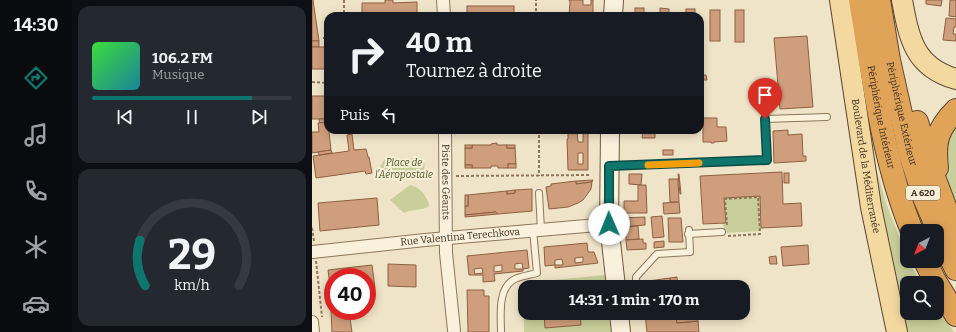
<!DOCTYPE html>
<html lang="fr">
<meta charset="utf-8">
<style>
:root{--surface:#171b24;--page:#242831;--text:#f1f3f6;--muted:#9ea1a6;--line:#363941;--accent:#0f766e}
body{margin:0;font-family:Bitter,serif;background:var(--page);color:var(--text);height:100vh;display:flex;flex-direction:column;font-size:15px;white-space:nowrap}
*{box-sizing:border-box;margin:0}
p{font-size:13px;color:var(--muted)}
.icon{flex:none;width:22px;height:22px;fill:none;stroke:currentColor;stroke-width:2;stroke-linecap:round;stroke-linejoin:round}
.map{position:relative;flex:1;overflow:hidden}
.sheet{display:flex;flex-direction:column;gap:6px;padding:6px;background:#0d0f14;width:240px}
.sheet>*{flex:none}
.guide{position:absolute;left:12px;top:12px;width:380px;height:122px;border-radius:12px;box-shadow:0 2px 10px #0003;background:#171b24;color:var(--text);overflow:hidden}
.needle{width:26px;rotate:222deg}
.fabs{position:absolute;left:588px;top:224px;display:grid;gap:8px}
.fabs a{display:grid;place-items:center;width:44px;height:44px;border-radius:8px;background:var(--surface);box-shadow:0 2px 10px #0003;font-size:20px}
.speed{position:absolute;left:12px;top:268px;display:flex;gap:8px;font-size:20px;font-weight:700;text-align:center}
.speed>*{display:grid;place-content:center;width:52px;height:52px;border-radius:50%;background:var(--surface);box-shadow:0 2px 10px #0003;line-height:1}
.speed .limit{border:6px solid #d22;background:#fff;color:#111}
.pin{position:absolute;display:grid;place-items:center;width:34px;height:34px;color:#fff;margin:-41px -17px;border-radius:50% 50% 50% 0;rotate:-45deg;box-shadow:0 0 4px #0007}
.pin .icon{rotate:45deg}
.me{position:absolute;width:44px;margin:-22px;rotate:359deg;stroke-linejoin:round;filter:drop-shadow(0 0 3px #0008)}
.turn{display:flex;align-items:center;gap:14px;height:84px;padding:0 16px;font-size:18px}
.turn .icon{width:52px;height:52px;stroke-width:2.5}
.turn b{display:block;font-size:28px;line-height:34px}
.then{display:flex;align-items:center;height:38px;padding:0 16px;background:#0003;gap:8px;font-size:15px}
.sheet .tile{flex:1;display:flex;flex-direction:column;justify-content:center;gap:6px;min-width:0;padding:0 14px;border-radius:12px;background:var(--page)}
.sheet .dial{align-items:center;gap:0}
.dial svg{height:104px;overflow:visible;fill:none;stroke:var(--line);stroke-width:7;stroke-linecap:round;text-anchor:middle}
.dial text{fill:var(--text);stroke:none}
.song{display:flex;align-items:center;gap:12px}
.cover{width:48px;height:48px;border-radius:6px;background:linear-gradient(135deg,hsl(120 70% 55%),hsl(190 70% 35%))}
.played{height:4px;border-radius:2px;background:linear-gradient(90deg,var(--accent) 80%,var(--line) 80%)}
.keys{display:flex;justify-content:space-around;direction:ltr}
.trip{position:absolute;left:206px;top:280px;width:232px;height:40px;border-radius:12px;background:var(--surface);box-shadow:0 2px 10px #0003;font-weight:700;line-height:40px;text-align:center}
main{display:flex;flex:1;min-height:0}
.menu{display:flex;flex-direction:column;width:72px;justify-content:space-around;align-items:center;background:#090b0e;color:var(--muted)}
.menu .icon{width:28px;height:28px}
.menu .on{color:var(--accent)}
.menu b{font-size:18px;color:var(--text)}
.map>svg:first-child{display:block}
.green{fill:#c9cf9b}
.building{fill:#cf9f7d;stroke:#8d5f41;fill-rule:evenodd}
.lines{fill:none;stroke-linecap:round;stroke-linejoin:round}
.lane-casing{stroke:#8d765c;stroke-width:8}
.street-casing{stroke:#8d765c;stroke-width:14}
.secondary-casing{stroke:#6f573f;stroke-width:20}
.primary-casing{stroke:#5b4430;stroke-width:22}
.highway-casing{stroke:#5b4430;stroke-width:24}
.path{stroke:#8d765c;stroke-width:2;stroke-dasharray:3 2;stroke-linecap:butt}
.lane{stroke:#faf1dc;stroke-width:6}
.street{stroke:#faf1dc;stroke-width:12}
.secondary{stroke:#faf1dc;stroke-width:18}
.primary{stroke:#f3d9a0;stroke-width:20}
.highway{stroke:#e0a458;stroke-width:22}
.route-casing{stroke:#0a4d48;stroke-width:10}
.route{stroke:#0f766e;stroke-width:7}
.slow{stroke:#f59e0b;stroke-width:7}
.labels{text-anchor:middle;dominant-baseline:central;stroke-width:4;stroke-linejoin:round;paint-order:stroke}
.shield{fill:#f7eed8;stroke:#756857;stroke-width:1}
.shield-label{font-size:9px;font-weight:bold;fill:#3d2e20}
.street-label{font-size:10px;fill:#3d2e20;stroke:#f7eed8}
.park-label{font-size:10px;font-style:italic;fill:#4d5a26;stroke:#f7eed8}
</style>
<main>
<nav class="menu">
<b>14:30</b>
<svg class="icon on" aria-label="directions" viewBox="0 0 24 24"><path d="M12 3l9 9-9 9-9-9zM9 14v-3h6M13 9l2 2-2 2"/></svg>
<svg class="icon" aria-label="music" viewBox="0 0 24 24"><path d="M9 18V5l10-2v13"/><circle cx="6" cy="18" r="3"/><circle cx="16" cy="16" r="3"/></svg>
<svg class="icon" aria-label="phone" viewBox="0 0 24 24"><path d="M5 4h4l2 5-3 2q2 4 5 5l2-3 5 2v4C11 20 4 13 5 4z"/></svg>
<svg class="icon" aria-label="climate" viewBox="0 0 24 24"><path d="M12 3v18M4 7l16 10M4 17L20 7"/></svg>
<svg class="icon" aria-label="car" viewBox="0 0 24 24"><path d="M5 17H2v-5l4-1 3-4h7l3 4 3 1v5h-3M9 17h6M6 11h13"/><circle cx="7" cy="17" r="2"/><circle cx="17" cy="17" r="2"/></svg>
</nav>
<section class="sheet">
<div class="tile">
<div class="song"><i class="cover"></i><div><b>106.2 FM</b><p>Musique</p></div></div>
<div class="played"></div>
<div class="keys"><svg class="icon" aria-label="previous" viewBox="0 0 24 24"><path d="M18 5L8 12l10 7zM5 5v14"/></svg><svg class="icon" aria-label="pause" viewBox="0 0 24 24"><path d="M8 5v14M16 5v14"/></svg><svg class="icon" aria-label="next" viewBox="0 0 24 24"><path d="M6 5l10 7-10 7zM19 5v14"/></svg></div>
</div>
<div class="tile dial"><svg viewBox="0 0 100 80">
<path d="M14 69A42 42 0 1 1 86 69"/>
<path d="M14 69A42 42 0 0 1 10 34" stroke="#0f766e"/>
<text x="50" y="56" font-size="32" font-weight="700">29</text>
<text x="50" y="72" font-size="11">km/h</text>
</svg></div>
</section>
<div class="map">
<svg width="644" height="332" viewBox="0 0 644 332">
<rect width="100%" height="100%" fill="#f0e4c8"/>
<g class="green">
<polygon points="644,122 644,209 633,169 633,151 641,126"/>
<path d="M78,158L110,159C124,175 80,192 68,167L72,160Z"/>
<polygon points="562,161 574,203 595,256 595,261 597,261 608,283 595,283 595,313 625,313 625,309 642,332 592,332 568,220"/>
<path d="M98,185C109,188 113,194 117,204L116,207C107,211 100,209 92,213L78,200Z"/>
<polygon points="448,196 449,231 412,233 411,223 414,223 412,198"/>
<polygon points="293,275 294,287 213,287 213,313 232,313 233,328 269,325 268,313 297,313 299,332 212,332 211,283"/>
</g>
<g class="building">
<polygon points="0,0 1,0 7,41 0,41"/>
<polygon points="73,0 81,0 81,3 105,2 105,16 50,16 50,3 73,3"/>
<polygon points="257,0 271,0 271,5 279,5 279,0 281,0 281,16 257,16 258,2"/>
<polygon points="614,0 630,0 629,6 614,4"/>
<polygon points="638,0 644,0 644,17 637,16"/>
<rect x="155" y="6" width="47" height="10"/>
<rect x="323" y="8" width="9" height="8"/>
<polygon points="348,8 357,9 357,16 348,16"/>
<rect x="374" y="9" width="9" height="7"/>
<rect x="398" y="10" width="10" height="31"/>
<rect x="423" y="10" width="9" height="32"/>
<polygon points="634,18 644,19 644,27 642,27 641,34 644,34 644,41 631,40"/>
<polygon points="495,36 501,107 468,109 462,38"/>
<rect x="0" y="41" width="7" height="6"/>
<rect x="0" y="47" width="16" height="22"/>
<polygon points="388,75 394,75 395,80 389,80 389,89 388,90"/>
<rect x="0" y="96" width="16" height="23"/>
<polygon points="391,118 405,118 405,127 414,127 415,141 402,142 402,143 399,143 399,142 391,142"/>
<polygon points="7,119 16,119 16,122 8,123"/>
<polygon points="16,122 19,150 0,153 0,132 7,132 6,123"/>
<path d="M256,130H276V170H256L255,139H256ZM265,131H271V142H266ZM266,153H271V164H266Z"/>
<polygon points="331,130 343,130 343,138 330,138"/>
<polygon points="476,130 476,135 490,134 491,156 494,156 494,161 462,163 461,131"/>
<polygon points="40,134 42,150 54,149 56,157 57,157 60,173 54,174 53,171 4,178 1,156 37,151 35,135"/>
<polygon points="185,143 185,145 195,145 195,148 203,148 204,164 196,164 196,168 186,168 186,166 179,166 179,168 160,168 160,165 153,165 153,148 160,148 160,145 179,145 179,144"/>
<rect x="153" y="145" width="7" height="3"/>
<rect x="195" y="145" width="8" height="3"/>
<polygon points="19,150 20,153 7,155 6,152"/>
<rect x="351" y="150" width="10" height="5"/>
<rect x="196" y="164" width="8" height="4"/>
<rect x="153" y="165" width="7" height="3"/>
<polygon points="470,172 471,204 489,203 490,226 449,228 448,196 412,198 414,223 391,224 388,176"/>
<rect x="472" y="173" width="5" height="10"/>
<polygon points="317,174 330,174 329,185 317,184"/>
<polygon points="366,174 367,174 369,194 368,194"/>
<polygon points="357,179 366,179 367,202 358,202"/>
<polygon points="281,180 280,182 264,184 264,181"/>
<polygon points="264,181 264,184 280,182 279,189 271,200 266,203 256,207 237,209 234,187 239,186 239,184"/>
<polygon points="326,185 334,185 335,213 312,213 312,201 326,201"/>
<polygon points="220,189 220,211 186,214 184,212 153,215 153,206 156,206 156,195 195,191 195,194 203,193 203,190"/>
<polygon points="203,190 203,193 195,194 195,191"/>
<rect x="153" y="195" width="3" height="11"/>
<polygon points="65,198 67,225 8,231 6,203"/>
<polygon points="367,202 368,213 352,214 351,203"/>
<polygon points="184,212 186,214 153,217 153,215"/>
<polygon points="350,216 352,237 341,238 339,217"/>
<polygon points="333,217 333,225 309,227 309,218"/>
<polygon points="356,218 369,218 371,242 357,242"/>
<polygon points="326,226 327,239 314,240 314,227"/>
<polygon points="331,239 331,243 334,243 334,249 315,250 314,240"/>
<polygon points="352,241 352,247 342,248 342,242"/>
<path d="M275,243L276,252H282L286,263L243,268V265L233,266L232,247ZM271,257V262L263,263V258ZM250,259L251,265H243V260Z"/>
<polygon points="496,245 497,264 471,266 469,247"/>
<path d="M215,250L217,268L211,269V271L182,274L183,281L171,282V275H157L155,256ZM210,263L211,269H203V264ZM190,265V271L182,272V266ZM170,268L171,273L163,274L162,269Z"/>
<polygon points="464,256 465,264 458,264 457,257"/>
<polygon points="76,264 104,265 104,287 76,286"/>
<polygon points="60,265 63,288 55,289 55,277 21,277 21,293 19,293 16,270"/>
<polygon points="365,277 366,287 359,287 358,278"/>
<polygon points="358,278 359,287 329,287 329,282"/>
<polygon points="155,290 172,290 172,296 177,296 177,332 156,332"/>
<polygon points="17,300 21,300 21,311 37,311 40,332 20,332 19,310 18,310"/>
<polygon points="232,313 268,313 269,325 233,328"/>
<polygon points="333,313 363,313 365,323 386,321 387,332 335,332"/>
<polygon points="363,313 369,313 370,314 385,313 386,321 365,323"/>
</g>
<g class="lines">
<defs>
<g id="lane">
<polyline points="299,166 455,160 453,119 515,117"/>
<polyline points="227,193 229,230"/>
<polyline points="376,234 410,232"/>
<polyline points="324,287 324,277 345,254 378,252 377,230"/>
<path d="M189,332C189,316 185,288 203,279C209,276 218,275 225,273L221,230"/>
</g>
<g id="street">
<polyline points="131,0 132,16"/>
<path id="s1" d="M133,130L134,253L142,330"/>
<path id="s2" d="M0,252L113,240L297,224"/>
<polyline points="0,322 1,332"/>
</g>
<g id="secondary">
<polyline points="301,16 302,0"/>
<polyline points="298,130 297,224 304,287"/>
<polyline points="307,313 309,332"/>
</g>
<g id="primary">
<path id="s3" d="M528,0L559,207L585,332"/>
<path d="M590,0C597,38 602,67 644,79"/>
</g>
<g id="highway">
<path id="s4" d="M548,0C561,77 570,158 600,231"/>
<path id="s5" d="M567,0L577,60L598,154L613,200L632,244L644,269"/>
<polyline points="605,122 619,169 643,233"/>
<path d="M625,168C622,142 625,129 644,110"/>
<polyline points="613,261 624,283"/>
<polyline points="625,284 644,315"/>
</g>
</defs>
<use href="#lane" class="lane-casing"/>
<use href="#street" class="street-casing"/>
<use href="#secondary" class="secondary-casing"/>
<use href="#primary" class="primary-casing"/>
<use href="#highway" class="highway-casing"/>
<g class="path">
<polyline points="32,0 32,16"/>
<polyline points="224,16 224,0"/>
<polyline points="11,38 16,38"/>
<polyline points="0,82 16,83"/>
<polyline points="227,130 227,176"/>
<polyline points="144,176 279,175"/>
<polyline points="415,225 413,199 448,197"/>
<polyline points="0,228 2,241"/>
<polyline points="416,236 448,234 446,197"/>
<polyline points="4,261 10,317"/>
</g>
<use href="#lane" class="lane"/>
<use href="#street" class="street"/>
<use href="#secondary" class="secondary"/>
<use href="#primary" class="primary"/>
<use href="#highway" class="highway"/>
</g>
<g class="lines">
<defs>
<polyline id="route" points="297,224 297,166 455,160 453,119"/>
</defs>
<use href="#route" class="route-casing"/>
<use href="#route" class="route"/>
<polyline class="slow" points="336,165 387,163"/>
</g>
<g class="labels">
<rect class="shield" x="594" y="186" width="34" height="14" rx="3"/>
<g class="shield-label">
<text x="611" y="193">A 620</text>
</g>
<g class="street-label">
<text stroke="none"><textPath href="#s5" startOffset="116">Périphérique Extérieur</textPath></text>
<text stroke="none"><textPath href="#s4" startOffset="119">Périphérique Intérieur</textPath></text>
<text stroke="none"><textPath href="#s3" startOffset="168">Boulevard de la Méditerranée</textPath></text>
<text stroke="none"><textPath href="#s1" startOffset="52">Piste des Géants</textPath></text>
<text stroke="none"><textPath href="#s2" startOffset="149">Rue Valentina Terechkova</textPath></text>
</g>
<g class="park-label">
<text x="92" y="163">Place de<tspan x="92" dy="12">l'Aéropostale</tspan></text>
</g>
</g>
</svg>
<div class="fabs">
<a><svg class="needle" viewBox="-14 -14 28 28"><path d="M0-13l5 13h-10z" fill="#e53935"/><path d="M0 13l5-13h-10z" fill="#9ea1a6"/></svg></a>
<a><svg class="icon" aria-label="search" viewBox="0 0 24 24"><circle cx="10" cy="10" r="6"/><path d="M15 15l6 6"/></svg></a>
</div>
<div class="speed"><div class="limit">40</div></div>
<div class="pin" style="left:453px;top:119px;background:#d93025"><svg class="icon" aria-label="arrive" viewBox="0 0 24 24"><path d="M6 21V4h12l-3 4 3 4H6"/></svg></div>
<svg class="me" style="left:297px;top:224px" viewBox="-20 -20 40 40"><circle r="19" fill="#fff"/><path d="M0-13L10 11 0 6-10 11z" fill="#0f766e"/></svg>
<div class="trip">14:31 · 1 min · 170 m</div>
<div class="guide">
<div class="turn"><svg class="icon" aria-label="right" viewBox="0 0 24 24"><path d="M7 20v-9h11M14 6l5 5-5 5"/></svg><div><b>40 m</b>Tournez à droite</div></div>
<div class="then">Puis<svg class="icon" aria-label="left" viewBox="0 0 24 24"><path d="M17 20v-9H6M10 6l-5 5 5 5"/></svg></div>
</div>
</div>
</main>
